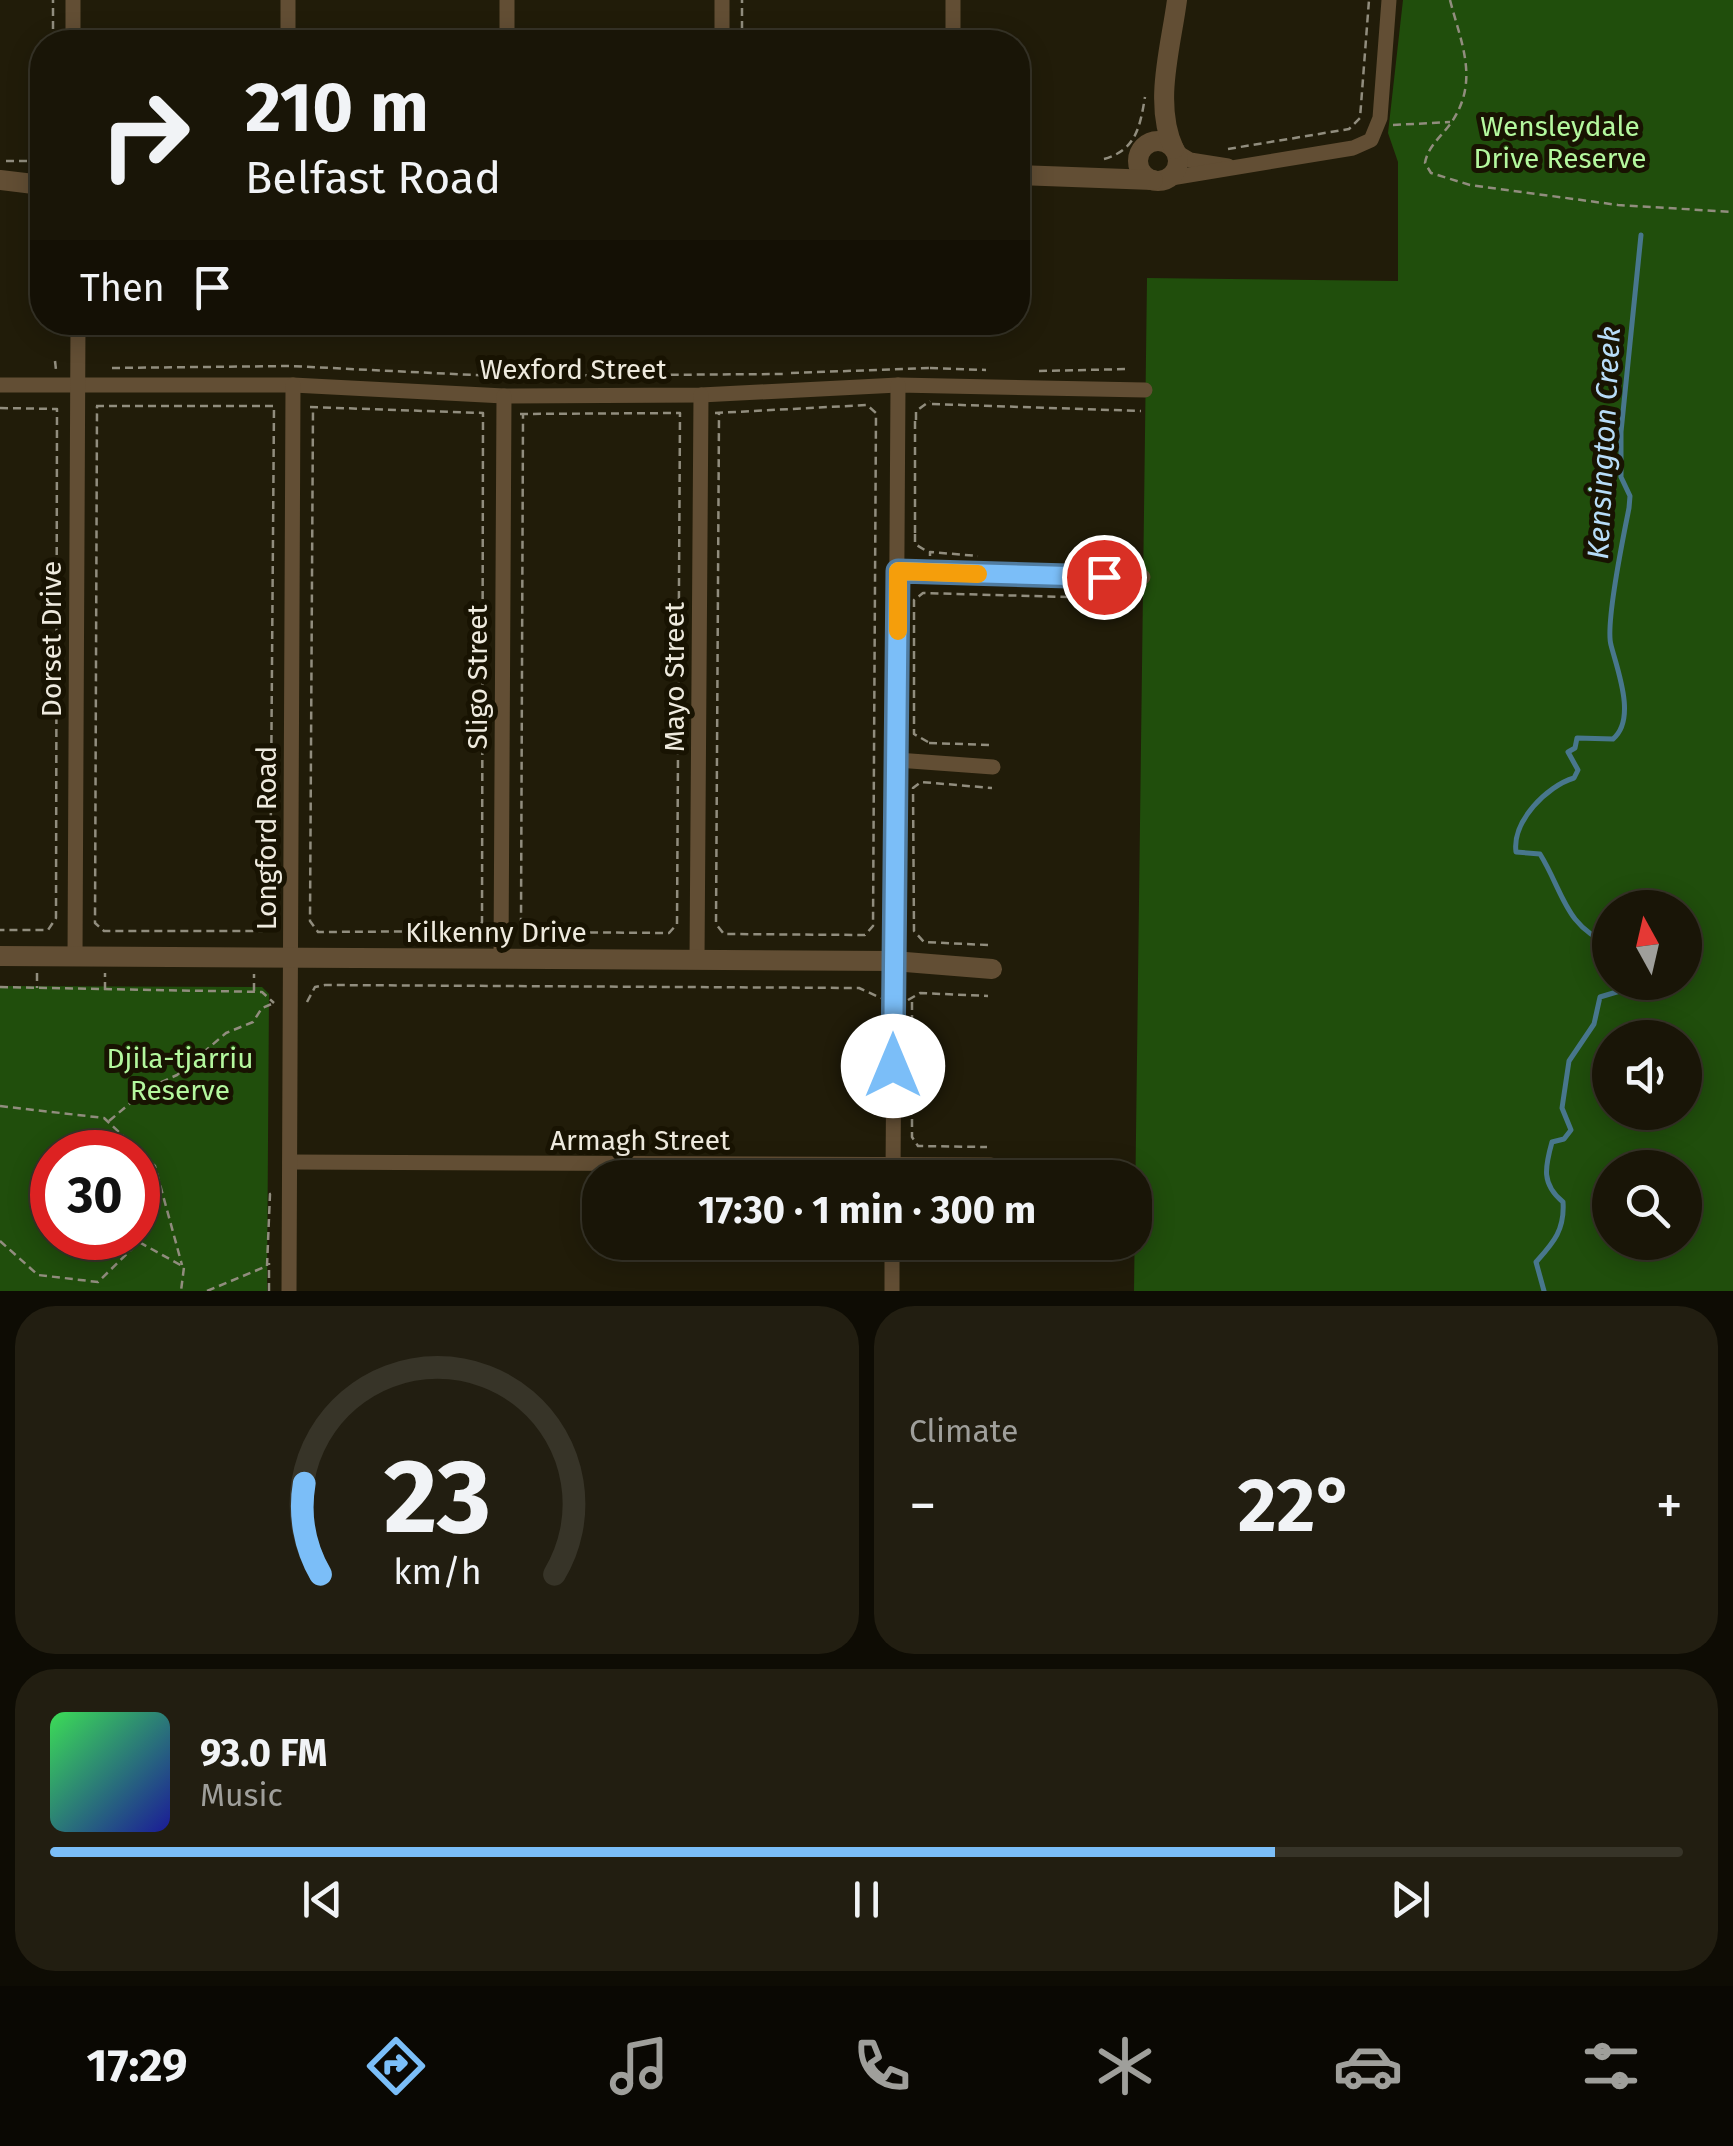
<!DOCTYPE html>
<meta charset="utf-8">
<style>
:root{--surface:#191507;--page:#221e11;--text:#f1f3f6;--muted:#9f9f9b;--line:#373428;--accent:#7bbef8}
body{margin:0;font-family:"Fira Sans",sans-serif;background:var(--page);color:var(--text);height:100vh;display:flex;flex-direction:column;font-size:38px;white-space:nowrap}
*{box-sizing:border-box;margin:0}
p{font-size:32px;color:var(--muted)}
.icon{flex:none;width:55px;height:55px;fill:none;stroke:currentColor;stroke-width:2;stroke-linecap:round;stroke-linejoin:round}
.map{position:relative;height:1291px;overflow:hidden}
.sheet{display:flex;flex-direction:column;gap:15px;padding:15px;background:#0e0c04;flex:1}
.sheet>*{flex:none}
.top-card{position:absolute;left:30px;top:30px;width:1000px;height:305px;border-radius:40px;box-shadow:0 5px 25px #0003,0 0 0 2px var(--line);background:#191507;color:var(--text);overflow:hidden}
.needle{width:65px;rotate:352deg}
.fabs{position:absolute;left:1592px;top:890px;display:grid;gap:20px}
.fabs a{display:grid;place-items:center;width:110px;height:110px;border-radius:50%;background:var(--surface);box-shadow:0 5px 25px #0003,0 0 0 2px var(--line);font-size:50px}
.speed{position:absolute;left:30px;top:1130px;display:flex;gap:20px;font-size:50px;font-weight:700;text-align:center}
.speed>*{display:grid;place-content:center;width:130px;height:130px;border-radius:50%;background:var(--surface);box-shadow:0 5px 25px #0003,0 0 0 2px var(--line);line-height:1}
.speed .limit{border:15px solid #d22;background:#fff;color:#111}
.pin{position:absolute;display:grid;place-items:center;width:85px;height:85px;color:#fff;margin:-42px;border:5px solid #fff;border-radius:50%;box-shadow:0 2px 10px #0007}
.me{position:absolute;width:110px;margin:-55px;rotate:0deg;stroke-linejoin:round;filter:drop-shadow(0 0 8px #0008)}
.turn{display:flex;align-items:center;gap:35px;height:210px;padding:0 50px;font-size:45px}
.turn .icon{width:130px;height:130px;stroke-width:2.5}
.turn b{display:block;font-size:70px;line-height:85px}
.then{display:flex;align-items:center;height:95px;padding:0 50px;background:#0003;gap:20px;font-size:38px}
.big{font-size:75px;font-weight:700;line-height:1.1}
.sheet .tile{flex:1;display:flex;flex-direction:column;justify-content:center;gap:15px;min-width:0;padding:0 35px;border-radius:40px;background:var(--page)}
.sheet .dial{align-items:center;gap:0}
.dial svg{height:260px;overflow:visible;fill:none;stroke:var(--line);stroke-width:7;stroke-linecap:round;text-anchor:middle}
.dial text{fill:var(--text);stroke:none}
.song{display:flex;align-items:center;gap:30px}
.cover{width:120px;height:120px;border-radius:15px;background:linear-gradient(135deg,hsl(130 70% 55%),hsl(240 70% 35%))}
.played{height:10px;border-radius:5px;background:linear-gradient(90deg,var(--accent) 75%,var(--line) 75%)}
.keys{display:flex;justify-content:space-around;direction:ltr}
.heat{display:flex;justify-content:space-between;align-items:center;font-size:55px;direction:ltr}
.sheet .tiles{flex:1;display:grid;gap:15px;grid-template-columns:1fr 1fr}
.tile:last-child{grid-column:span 2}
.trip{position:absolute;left:582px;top:1160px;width:570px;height:100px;border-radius:40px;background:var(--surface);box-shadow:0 5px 25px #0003,0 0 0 2px var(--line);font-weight:700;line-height:100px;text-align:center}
.tabs{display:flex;height:160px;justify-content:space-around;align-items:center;background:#0a0803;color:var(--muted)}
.tabs .icon{width:70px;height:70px}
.tabs .current{color:var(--accent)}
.tabs b{font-size:45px;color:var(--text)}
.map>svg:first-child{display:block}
.green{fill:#204e0c;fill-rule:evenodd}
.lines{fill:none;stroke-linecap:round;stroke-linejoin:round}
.stream{stroke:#48778d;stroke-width:5}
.path{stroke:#918d7e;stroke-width:2.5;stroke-dasharray:8 5;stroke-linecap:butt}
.minor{stroke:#624e34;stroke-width:15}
.tertiary{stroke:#624e34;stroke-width:20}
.route-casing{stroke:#507ca1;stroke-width:25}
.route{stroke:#7bbef8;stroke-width:18}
.slow{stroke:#f59e0b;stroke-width:18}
.labels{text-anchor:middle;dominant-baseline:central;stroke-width:10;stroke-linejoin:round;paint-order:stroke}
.park-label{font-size:28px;fill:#b4f89e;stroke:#181302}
.street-label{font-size:28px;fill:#eeeade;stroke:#181302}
.water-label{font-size:30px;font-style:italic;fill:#b7dcf8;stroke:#181302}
</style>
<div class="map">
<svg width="1733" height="1291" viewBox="0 0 1733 1291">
<rect width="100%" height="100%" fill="#211c09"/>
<g class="green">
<path d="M1403,0H1733V1291H1134L1147,278L1398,281V162L1388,133ZM1610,908H1685V982H1610ZM1610,1038H1685V1112H1610ZM1610,1168H1685V1242H1610Z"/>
<path d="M0,986L262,987L269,994L267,1291H0ZM138,1152V1238H52V1152Z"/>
</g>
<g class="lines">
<g class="stream">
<path d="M1610,944C1565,927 1563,891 1540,854L1516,852C1512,821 1547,786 1574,778L1578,770L1568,752L1575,748L1577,738L1613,739C1637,719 1617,669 1611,645C1605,624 1624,533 1629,508L1630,496L1621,477V432L1641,235"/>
<path d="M1544,1291L1536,1262C1552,1244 1565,1231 1563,1202C1541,1184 1545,1167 1552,1142L1564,1139L1571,1130L1562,1108L1569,1061L1594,1024L1600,997L1620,991L1624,982"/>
</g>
<g class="path">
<path d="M1450,0C1461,43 1480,81 1451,123C1441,137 1428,146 1425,163L1431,173L1470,185L1618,205L1733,212"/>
<polyline points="53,42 53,0"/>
<polyline points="742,42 742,0"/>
<polyline points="1393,125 1450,122"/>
<polyline points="1228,149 1349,129 1360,118 1369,0"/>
<path d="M1104,159C1136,150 1140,127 1145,97"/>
<polyline points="6,161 42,161"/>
<polyline points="55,361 56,370"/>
<polyline points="112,368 290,366 494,376 783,374"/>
<polyline points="930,368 986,370"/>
<polyline points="1039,371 1129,369"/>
<polyline points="791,373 930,368"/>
<polyline points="932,404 1141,411"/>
<polyline points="96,406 274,406 270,923 262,931 104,931 95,923 97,406"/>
<polyline points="310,407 483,413 482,922 476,931 318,932 310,921 313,407"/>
<polyline points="0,408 57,409 56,918 48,930 0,930"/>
<polyline points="715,413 867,405 876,413 873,926 865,935 724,934 716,924 719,414"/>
<polyline points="520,414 680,413 677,924 669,933 530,932 521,923 523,415"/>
<polyline points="916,420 916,411 930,401"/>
<polyline points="915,533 915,420"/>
<polyline points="915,534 915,544 928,552"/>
<polyline points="930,556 930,552 978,556"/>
<polyline points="1125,560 1139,559"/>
<polyline points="928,742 914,734 914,600 923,593 1138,599"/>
<polyline points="929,743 990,745"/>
<polyline points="988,945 924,942 914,931 913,788 921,782 992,788"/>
<polyline points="37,973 37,988"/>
<polyline points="0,987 262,992 274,1003"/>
<polyline points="105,990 105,973"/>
<polyline points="254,991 254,974"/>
<polyline points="908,1000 920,993 988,996"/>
<polyline points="307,1002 315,987 325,985 859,988 881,998"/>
<polyline points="912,1002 912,1137 918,1146 987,1147"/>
<polyline points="0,1106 104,1118 155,1166 182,1265"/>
<polyline points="109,1121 148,1088 177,1075 226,1033 253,1022 262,1008 274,1003"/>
<polyline points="0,1241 38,1275 98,1282 139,1242 184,1267 181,1291"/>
<polyline points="207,1291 267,1266 270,1194 275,1194"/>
<polyline points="269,1291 269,1263"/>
</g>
<g class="minor">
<polyline points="507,0 507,42"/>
<polyline points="722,0 722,42"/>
<polyline points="953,0 953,42"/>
<polyline points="73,42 73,0"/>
<polyline points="288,42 288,0"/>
<polyline points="1175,151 1190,160 1228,166"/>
<polyline points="1165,179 1353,148 1371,140 1380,118 1389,0"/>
<polyline points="0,385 293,385 504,396 701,395 898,385 1145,390"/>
<polyline points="898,571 1143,577"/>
<polyline points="897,760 993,767"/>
<polyline points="75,957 78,322"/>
<polyline points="501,959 504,396"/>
<polyline points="697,960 701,395"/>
<polyline points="290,1162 991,1165"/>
<polyline points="893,1178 898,385"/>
<polyline points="289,1291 293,385"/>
<polyline points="892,1291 892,1242"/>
</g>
<g class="tertiary">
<circle cx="1158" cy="161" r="20"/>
<path d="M1174,149C1153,104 1171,47 1177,0"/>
<polyline points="1018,175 1153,180"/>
<polyline points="0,180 42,185"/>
<polyline points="0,956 893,961 992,969"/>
</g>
</g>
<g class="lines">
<defs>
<polyline id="route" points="893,1066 898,571 1104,577"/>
</defs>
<use href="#route" class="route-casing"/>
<use href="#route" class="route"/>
<polyline class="slow" points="898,631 898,571 978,574"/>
</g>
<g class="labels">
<g class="park-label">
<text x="1560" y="126">Wensleydale<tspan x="1560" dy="32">Drive Reserve</tspan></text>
<text x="180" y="1058">Djila-tjarriu<tspan x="180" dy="32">Reserve</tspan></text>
</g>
<g class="street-label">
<text x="573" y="369">Wexford Street</text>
<text transform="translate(51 639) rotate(-90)">Dorset Drive</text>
<text transform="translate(477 677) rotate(-90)">Sligo Street</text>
<text transform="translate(674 677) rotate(-90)">Mayo Street</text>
<text transform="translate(266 838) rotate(-90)">Longford Road</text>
<text x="496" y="932">Kilkenny Drive</text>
<text x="640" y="1140">Armagh Street</text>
</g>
<g class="water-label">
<text transform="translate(1604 443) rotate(-87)">Kensington Creek</text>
</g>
</g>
</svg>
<div class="fabs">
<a><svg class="needle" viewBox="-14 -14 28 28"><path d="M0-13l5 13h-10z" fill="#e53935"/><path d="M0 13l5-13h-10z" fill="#9f9f9b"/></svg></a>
<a><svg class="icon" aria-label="sound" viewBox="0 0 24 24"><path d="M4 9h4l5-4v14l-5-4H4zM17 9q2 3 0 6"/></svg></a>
<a><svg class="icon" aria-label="search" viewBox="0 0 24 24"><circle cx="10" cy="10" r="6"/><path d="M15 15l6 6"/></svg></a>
</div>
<div class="speed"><div class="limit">30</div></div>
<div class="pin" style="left:1104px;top:577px;background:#d93025"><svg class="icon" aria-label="arrive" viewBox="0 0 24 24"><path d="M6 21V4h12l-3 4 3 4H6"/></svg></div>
<svg class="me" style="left:893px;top:1066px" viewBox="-20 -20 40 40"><circle r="19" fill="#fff"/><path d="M0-13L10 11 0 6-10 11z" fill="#7bbef8"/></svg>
<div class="trip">17:30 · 1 min · 300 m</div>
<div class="top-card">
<div class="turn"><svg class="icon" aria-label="right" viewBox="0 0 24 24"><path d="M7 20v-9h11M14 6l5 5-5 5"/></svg><div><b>210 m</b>Belfast Road</div></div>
<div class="then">Then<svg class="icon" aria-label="arrive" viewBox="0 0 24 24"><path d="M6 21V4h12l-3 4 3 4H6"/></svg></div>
</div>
</div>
<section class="sheet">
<div class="tiles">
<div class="tile dial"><svg viewBox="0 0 100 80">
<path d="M14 69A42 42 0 1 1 86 69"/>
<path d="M14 69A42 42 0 0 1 9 41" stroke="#7bbef8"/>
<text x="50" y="56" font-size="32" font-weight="700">23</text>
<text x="50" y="72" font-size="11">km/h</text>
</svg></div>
<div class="tile"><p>Climate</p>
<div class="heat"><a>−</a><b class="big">22°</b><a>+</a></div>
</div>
<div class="tile">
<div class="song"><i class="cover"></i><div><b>93.0 FM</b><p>Music</p></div></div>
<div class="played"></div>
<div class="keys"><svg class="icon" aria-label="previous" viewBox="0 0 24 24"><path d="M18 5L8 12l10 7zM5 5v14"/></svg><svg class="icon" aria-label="pause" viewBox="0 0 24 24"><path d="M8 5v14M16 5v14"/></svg><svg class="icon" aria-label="next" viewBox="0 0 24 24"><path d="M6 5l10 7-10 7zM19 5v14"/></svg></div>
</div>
</div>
</section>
<nav class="tabs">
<b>17:29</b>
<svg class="icon current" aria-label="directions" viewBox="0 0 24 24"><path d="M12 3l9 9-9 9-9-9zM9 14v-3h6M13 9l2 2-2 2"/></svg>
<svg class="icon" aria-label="music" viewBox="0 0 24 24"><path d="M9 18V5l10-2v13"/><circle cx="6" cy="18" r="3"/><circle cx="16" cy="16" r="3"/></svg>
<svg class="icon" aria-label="phone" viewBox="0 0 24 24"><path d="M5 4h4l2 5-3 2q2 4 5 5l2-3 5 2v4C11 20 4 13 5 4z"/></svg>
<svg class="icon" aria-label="climate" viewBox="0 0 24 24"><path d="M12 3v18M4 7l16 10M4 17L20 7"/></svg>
<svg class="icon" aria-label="car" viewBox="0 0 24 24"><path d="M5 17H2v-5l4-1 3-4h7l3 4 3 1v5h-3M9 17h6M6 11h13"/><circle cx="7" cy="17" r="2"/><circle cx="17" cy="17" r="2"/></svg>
<svg class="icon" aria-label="filters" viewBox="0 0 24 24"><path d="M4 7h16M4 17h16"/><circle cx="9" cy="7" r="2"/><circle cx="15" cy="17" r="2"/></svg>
</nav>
